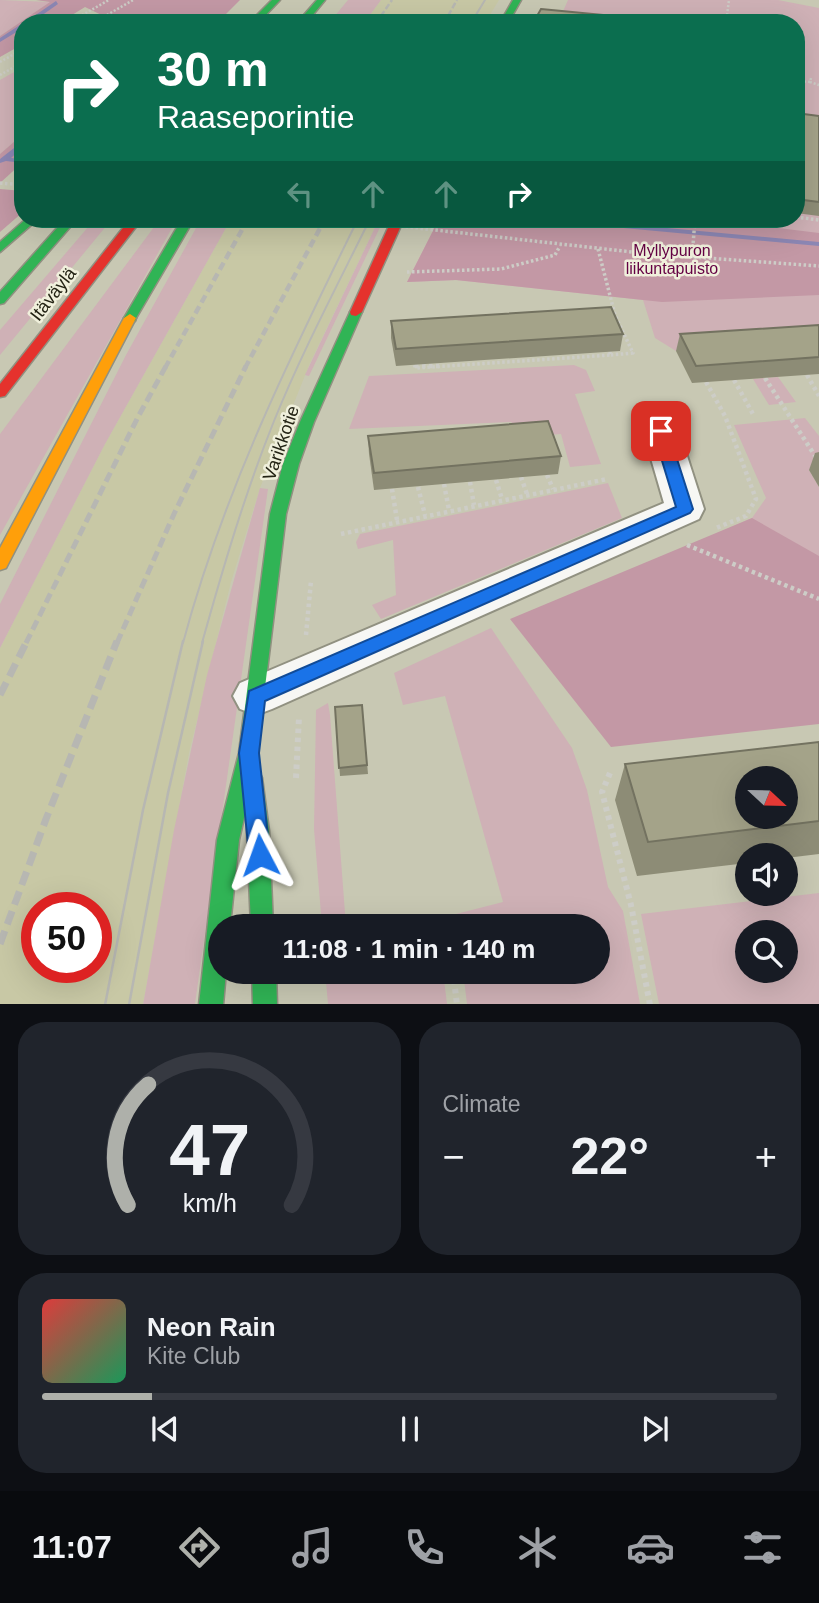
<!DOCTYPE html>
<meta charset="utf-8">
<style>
:root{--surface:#171b24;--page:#20242c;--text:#f1f3f6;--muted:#9ea1a6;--line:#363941;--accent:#aeb0aa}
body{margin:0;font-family:Arial,sans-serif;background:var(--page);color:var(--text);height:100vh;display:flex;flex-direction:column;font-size:26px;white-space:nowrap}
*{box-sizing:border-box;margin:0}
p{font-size:23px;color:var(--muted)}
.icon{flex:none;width:38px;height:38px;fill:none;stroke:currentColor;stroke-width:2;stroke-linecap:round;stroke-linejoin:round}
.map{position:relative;height:1004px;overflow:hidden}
.sheet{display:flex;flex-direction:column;gap:18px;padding:18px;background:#0d0f14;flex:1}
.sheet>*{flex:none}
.top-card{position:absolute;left:14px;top:14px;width:791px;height:214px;border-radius:28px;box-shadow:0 7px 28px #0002;background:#0b6e4f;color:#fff;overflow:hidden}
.needle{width:46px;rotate:112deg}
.tools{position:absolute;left:735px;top:766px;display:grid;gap:14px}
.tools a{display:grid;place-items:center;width:63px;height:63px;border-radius:50%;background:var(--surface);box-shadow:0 7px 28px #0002;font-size:35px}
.speed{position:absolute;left:21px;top:892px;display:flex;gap:14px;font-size:35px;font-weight:700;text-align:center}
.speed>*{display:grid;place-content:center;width:91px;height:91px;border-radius:50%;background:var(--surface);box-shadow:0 7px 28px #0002;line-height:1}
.speed .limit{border:10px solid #d22;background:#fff;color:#111}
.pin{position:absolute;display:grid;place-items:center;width:60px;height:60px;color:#fff;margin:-30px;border-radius:14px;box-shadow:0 4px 10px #0006}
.me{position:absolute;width:77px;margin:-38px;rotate:356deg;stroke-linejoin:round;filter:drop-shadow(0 0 5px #0008)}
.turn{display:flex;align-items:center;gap:24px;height:147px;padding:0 28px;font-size:32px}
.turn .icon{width:91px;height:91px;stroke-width:2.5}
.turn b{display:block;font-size:49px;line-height:60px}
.lanes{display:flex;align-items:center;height:66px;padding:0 28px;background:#0003;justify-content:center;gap:35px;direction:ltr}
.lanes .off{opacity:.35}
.big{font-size:52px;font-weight:700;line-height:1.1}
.sheet .widget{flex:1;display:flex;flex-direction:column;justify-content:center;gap:10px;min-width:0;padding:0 24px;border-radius:28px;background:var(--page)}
.sheet .dial{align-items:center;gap:0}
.dial svg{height:182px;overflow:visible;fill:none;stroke:var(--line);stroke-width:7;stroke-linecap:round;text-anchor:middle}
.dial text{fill:var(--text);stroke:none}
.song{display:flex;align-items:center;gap:21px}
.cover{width:84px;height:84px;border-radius:10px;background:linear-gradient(135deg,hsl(0 70% 55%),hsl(150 70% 35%))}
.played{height:7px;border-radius:4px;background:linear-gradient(90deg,var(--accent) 15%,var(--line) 15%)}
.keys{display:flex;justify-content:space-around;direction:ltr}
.heat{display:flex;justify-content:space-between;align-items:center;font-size:38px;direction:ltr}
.sheet .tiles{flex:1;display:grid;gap:18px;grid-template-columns:1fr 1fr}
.widget:last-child{grid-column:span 2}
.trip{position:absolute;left:208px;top:914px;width:402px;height:70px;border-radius:35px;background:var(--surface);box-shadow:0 7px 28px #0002;font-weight:700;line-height:70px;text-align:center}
.tabs{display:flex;height:112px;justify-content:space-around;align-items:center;background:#090b0e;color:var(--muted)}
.tabs .icon{width:49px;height:49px}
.tabs .current{color:var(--accent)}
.tabs b{font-size:32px;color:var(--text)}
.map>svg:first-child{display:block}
.built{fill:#c8c8a5;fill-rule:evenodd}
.green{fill:#cfb1b6;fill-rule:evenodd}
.forest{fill:#c398a5}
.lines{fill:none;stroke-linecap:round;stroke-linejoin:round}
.stream{fill:#8c87b4;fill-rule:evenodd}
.street-casing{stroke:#919181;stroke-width:4}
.fast-casing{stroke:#919181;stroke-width:3}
.slow-casing{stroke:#919181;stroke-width:3}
.jam-casing{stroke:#919181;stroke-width:3}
.path-far3{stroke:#cdcdc7;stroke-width:2.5;stroke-dasharray:2 2;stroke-linecap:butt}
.path-far2{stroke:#cdcdc7;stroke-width:3.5;stroke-dasharray:2.5 2.5;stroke-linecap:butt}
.path-far1{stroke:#cdcdc7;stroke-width:4.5;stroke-dasharray:3.5 3.5;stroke-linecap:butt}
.path{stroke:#cdcdc7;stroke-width:6;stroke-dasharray:4.5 4.5;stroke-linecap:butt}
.street{fill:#f7f7f4;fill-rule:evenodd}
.fast{fill:#30b455;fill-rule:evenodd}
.slow{fill:#ff9f0a;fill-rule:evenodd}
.jam{fill:#e5322d;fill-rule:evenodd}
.tram-far1{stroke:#b7b7b2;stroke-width:2}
.tram{stroke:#b7b7b2;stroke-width:2.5}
.rail-far3{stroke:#b7b7b2;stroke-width:2.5;stroke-dasharray:6 2.5;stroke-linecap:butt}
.rail-far2{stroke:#b7b7b2;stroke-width:4.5;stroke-dasharray:8 4.5;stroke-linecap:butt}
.rail-far1{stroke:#b7b7b2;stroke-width:5;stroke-dasharray:10 5;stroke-linecap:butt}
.rail{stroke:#b7b7b2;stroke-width:7;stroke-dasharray:14 7;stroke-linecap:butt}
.path-bridge{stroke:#cdcdc7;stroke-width:3.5;stroke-dasharray:2.5 2.5;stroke-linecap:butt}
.wall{fill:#8d8c76}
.building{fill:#a4a389;stroke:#737260;stroke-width:2;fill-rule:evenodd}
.route{fill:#1a73e8;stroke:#114b97;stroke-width:2}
.labels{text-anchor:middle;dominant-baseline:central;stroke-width:5;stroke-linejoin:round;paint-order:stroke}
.far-park-label{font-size:16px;fill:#640043;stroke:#f0f0dc}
.street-label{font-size:18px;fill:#232314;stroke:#f0f0dc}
</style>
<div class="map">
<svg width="819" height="1005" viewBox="0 0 819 1005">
<rect width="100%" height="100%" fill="#c8c8b3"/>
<g class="built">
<polygon points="381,0 499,0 485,23 364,23"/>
<path d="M231,219H379L310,363L260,488L231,582L189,753L143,1004H0V648L105,444ZM37,908H96V968H37Z"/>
</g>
<g class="green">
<polygon points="0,0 51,2 0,36"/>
<polygon points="348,0 381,0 364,23 329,23"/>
<polygon points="568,0 778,0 819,8 819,342 676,351 655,338 643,300 456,280 407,282 439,219 796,219 796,23 532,23 537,14 561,16"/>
<polygon points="23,67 23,134 0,154 0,80"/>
<polygon points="95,219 112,219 0,355 0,330"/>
<polygon points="160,219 177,219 0,535 0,434"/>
<polygon points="201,219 231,219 105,444 0,648 0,604 126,355"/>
<polygon points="379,219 384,219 309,376 305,375"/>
<polygon points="574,365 586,370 595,391 575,394 601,464 570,467 561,434 523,437 511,422 349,429 369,376"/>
<polygon points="778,377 796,402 769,405 753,379"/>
<polygon points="805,418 819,436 819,469 809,470 819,487 819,704 622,574 752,518 766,498 734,425"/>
<polygon points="608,483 622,518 381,619 372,605 396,595 393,540 358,549 356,542 360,534"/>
<polygon points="260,488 268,489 195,1004 143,1005 174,830 207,675"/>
<polygon points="491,628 572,748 587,790 608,887 623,911 640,1004 467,1004 463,971 598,971 598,926 458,926 456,914 503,902 445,696 403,705 394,673"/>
<polygon points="328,703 330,715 346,926 322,926 314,829 316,710"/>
<path d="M819,893V1004H659L641,914ZM747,933H786V971H747Z"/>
<polygon points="325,971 443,971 447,1004 328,1004"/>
</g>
<g class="forest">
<polygon points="36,0 240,0 224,16 207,23 118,23 85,7 59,23 23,23 23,44 0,57 0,36 50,2"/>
<polygon points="23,134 23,162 0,183 0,154"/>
<polygon points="0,189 23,191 23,212 0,232"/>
<polygon points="439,219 706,219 819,233 819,295 662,302 456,280 407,282"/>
<polygon points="752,518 819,556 819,724 611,747 510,619"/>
</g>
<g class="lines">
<g class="stream">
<polygon points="56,1 58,4 31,23 24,23"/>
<polygon points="23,23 23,28 0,42 0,38"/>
<polygon points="23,141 23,147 11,158 23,159 23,163 6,161 0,163 0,159"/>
<polygon points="544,219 570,219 819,242 819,246 548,221"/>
</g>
<defs>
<polygon id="street" points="661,419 674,423 679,431 704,509 699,519 272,709 256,715 240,709 233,696 240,683 664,503 643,431 648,423"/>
<g id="fast">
<polygon points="272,0 280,0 258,23 249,23"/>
<polygon points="317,0 325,0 306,23 297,23"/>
<polygon points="513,0 521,0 508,23 500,23"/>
<polygon points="26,219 38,219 0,252 0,242"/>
<polygon points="65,219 77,219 4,303 0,304 0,292"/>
<polygon points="182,219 194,219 136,318 135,321 125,321 124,318"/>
<polygon points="356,308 362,312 314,422 299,464 286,514 255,770 259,772 262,778 269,831 273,926 251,926 246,809 239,840 230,926 220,926 220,971 226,971 223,1005 199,1005 217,840 239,753 270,514 283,464 300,422 350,312"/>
<polygon points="252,971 276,971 277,1005 253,1005"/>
</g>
<polygon id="slow" points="130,314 136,318 8,564 6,568 0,570 0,548 124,318"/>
<g id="jam">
<polygon points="130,219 142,219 5,396 0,397 0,384"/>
<polygon points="392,219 404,219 362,312 356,316 351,315 350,312"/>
</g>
</defs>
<use href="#street" class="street-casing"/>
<use href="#fast" class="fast-casing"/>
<use href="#slow" class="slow-casing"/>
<use href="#jam" class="jam-casing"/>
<g class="path-far3">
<polyline points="68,23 109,0"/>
<polyline points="93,23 133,0"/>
<polyline points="726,23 729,0"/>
<polyline points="0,62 23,49"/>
<polyline points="0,75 23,62"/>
<polyline points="811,78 810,82 819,85"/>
<polyline points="796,81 810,82"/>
</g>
<g class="path-far2">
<polyline points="0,183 23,185"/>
<polyline points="796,217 819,220"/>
<polyline points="480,235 650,254 819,266"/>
<polyline points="598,249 615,315 633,353 611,355"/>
<polyline points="692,258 695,219"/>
<polyline points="407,272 501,269 555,255 560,246"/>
<polyline points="414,365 416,368 611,355 609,351"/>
</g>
<g class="path-far1">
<polyline points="415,366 439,366"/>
<polyline points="807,375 819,396"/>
<polyline points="765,378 819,462"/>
<polyline points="734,380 753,414"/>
<polyline points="706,382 725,416 756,499 746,516 716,528"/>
<polyline points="547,475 553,489"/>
<polyline points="521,477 527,494"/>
<polyline points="496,480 502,499"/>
<polyline points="470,482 474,505"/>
<polyline points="444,484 449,510"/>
<polyline points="418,487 425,515"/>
<polyline points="392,489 397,520"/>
<polyline points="341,534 607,479"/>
<polyline points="687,545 819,599"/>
<polyline points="306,635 311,581"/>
</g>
<g class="path">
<polyline points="610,773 602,792 631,905 650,1005"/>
<polyline points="296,778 299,717"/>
<polyline points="447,917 448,926"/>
<polyline points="453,971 457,1005"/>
</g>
<use href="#street" class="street"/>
<use href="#fast" class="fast"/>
<use href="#slow" class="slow"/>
<use href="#jam" class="jam"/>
<g class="tram-far1">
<polyline points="471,23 485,0"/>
<path d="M183,643C223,493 290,357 358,219"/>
<path d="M202,643C223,568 245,493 274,421C302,352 337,286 370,219"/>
</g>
<g class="tram">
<polyline points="105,1005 143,810 183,641"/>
<polyline points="129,1005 168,793 203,641"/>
</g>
<g class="rail-far3">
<polyline points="376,23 392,0"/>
<polyline points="444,23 457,0"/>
</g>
<g class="rail-far2">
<polyline points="165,368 248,219"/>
<polyline points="245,368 325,219"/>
</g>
<g class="rail-far1">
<polyline points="26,643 138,417 166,366"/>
<polyline points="117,643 174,514 246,366"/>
</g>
<g class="rail">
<polyline points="0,695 27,641"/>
<polyline points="0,944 46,819 117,641"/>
</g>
<polyline class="path-bridge" points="336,219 480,235"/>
</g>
<g class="wall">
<polygon points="796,113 819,116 819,216 796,213"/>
<polygon points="391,321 623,334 620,351 396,366 391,338"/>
<polygon points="819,325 819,374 692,383 676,351 680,334"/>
<polygon points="368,436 561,456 558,474 374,490 369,454"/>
<polygon points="819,452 819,487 809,470 815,453"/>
<polygon points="362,705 368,774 340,776 335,707"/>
<polygon points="819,742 819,854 786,858 786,856 747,856 747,863 637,876 615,800 625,764"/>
</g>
<g class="building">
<polygon points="541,9 676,22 533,23"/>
<polygon points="796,113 819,116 819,202 796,199"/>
<polygon points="611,307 623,334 396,349 391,321"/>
<polygon points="819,325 819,357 696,366 680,334"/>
<polygon points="548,421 561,456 374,473 368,436"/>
<polygon points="362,705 367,765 339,768 335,707"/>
<path d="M819,742V821L648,842L625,764ZM747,779H786V817H747Z"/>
</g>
<polygon class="route" points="661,427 668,431 693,509 690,513 265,701 259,753 270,855 267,862 260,865 252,862 249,855 239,753 249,691 676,507 653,431"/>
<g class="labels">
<g class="far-park-label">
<text x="672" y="250">Myllypuron<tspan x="672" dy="18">liikuntapuisto</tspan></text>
</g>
<g class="street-label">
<text transform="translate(53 294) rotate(-52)">Itäväylä</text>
<text transform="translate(281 443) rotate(-71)">Varikkotie</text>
</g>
</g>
</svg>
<div class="tools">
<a><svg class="needle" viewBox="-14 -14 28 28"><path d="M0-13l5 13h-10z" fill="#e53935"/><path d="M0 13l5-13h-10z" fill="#9ea1a6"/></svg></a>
<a><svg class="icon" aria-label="sound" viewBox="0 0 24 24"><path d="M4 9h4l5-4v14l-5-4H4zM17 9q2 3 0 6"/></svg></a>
<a><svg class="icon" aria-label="search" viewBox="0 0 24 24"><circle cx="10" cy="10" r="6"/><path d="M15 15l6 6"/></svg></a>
</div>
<div class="speed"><div class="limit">50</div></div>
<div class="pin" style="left:661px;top:431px;background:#d93025"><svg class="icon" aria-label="arrive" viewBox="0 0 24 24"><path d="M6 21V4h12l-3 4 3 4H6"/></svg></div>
<svg class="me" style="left:260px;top:855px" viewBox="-20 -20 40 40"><path d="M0-17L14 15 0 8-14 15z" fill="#1a73e8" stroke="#fff" stroke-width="4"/></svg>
<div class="trip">11:08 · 1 min · 140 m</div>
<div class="top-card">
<div class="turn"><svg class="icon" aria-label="right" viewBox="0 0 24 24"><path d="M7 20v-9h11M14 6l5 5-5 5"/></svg><div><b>30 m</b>Raaseporintie</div></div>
<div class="lanes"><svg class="icon off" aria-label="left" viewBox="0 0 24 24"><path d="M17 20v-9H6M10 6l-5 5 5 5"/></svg><svg class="icon off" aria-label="ahead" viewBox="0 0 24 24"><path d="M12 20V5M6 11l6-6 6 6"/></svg><svg class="icon off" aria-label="ahead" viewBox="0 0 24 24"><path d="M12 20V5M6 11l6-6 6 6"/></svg><svg class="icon" aria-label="right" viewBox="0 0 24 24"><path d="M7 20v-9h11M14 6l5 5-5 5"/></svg></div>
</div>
</div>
<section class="sheet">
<div class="tiles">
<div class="widget dial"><svg viewBox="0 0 100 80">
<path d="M14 69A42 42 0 1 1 86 69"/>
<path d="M14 69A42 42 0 0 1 23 16" stroke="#aeb0aa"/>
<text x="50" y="56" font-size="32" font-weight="700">47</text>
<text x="50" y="72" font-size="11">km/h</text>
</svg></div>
<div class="widget"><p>Climate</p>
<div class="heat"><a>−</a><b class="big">22°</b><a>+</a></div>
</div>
<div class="widget">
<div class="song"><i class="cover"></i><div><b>Neon Rain</b><p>Kite Club</p></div></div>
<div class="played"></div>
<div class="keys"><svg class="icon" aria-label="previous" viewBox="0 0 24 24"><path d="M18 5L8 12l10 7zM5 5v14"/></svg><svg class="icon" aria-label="pause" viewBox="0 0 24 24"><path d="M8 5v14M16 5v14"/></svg><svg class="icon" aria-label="next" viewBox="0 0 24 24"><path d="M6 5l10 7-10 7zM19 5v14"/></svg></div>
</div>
</div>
</section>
<nav class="tabs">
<b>11:07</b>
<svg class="icon current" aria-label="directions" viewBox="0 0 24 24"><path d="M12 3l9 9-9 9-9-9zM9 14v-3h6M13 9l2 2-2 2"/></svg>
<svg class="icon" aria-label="music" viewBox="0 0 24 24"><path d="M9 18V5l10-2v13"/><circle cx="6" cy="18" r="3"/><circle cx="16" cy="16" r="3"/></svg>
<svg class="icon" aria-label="phone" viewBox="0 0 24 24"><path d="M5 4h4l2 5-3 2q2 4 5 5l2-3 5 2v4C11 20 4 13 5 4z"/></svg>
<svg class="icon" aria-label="climate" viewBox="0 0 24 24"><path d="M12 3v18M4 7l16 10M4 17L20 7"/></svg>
<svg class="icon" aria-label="car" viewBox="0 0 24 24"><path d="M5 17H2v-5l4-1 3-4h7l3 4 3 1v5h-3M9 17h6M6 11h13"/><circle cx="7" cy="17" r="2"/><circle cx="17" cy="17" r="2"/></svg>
<svg class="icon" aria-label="filters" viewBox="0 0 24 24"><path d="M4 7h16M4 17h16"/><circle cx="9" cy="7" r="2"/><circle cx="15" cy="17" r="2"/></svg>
</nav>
